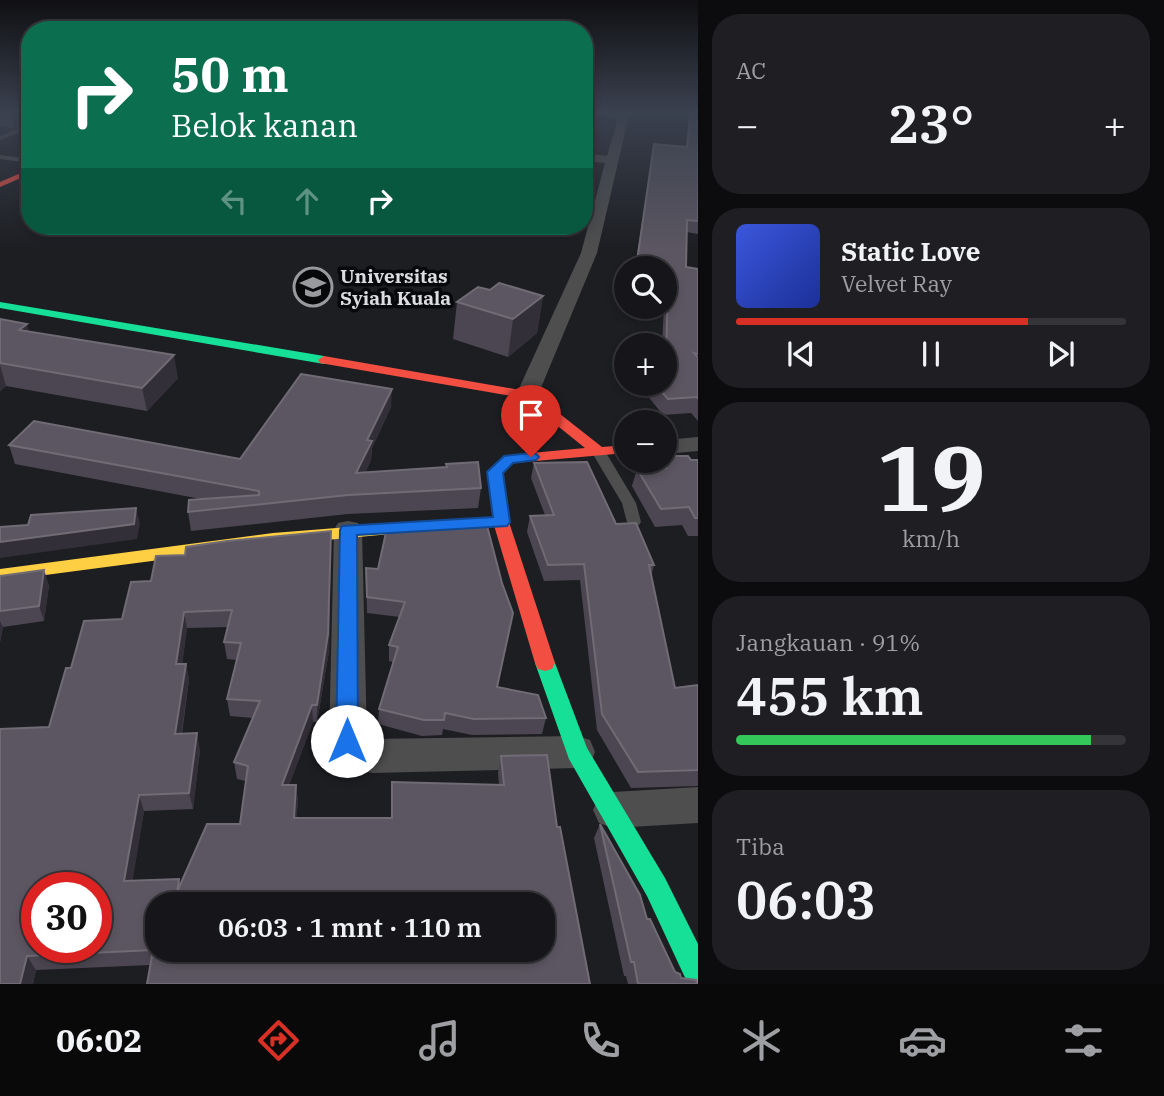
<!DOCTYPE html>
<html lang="id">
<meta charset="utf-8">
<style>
:root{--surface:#16161a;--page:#1f1f23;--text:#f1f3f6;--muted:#9e9fa2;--line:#353539;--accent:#d93025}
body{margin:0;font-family:"IBM Plex Serif",serif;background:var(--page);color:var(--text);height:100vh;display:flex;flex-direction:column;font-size:26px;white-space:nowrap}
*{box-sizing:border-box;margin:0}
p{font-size:23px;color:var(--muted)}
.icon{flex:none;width:38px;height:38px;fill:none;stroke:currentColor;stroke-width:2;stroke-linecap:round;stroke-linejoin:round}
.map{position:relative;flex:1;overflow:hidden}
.panel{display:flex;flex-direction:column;gap:14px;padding:14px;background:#0c0c0e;width:466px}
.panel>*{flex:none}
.top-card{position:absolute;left:21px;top:21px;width:572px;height:214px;border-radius:28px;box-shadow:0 4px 10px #0003,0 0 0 2px var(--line);background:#0b6e4f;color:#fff;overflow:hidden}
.tools{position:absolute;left:614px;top:256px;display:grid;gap:14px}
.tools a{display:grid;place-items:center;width:63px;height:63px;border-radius:50%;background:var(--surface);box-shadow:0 4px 10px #0003,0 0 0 2px var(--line);font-size:35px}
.speed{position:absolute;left:21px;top:872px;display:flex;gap:14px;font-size:35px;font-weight:700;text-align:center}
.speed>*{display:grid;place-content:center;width:91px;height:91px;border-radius:50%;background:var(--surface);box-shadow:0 4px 10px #0003,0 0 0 2px var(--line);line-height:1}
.speed .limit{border:10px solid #d22;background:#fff;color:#111}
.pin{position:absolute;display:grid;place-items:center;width:60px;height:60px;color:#fff;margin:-72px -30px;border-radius:50% 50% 50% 0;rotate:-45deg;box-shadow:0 0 7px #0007}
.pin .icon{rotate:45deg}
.me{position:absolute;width:77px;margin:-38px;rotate:0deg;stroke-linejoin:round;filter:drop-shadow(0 0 5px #0008)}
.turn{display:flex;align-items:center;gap:24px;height:147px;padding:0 35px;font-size:32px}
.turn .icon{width:91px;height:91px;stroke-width:2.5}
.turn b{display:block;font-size:49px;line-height:60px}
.lanes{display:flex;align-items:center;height:66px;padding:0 35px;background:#0003;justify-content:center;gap:35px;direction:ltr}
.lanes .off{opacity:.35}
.big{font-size:52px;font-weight:600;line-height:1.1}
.panel .tile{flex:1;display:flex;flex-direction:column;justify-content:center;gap:10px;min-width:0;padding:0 24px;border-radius:28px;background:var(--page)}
.panel .dial{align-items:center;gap:0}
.dial b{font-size:91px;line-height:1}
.song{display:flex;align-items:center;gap:21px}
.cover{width:84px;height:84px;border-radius:10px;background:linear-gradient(135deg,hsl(230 70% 55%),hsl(230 70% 35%))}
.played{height:7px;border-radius:4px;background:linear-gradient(90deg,var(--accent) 75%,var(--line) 75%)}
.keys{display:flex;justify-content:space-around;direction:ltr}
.heat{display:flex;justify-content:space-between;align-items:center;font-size:38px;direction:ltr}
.charge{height:10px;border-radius:5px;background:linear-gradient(90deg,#34c759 91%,var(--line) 0)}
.trip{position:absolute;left:145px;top:892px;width:410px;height:70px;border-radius:28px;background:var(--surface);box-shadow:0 4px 10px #0003,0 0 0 2px var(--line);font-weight:600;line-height:70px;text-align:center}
.menu{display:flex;height:112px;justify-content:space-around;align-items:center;background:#09090a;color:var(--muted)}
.menu .icon{width:49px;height:49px}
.menu .active{color:var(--accent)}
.menu b{font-size:32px;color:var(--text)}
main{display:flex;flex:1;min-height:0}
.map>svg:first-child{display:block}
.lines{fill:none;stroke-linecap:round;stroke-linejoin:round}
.lane{fill:#4e4e4e;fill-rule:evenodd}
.street{fill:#4e4e4e;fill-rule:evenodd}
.fast{fill:#16e098;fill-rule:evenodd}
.slow{fill:#ffcf43;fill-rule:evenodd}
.jam{fill:#f24e42;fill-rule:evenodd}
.wall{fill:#4c4652;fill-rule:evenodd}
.shaded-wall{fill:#332f38}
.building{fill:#5b5661;stroke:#706b75;stroke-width:2;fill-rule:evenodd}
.route{fill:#1a73e8;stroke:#114b97;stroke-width:2}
.labels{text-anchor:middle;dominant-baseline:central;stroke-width:7;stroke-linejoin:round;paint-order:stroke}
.far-poi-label{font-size:19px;font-weight:bold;fill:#dcdce1;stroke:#07080a;text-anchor:start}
</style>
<main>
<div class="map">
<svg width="699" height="984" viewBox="0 0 699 984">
<rect width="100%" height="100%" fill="#1d1e22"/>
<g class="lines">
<g class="lane">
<polygon points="30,124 30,128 0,140 0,136"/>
<polygon points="0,155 30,159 30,163 0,159"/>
<polygon points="598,447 605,451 636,503 641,522 639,525 634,527 627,522 622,503 591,451"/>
</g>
<g class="street">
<polygon points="584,111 630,111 597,253 538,395 535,400 519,400 516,395 581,253 605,163 584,161 584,153 607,156 618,118 584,115"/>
<polygon points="699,437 699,451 665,454 665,440"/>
<polygon points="348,521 358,523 362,530 367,739 577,736 590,740 595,752 590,764 577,768 372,773 342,765 329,741 334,530 338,523"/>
<polygon points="699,787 699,823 613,828 599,823 593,810 599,797 613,792"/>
</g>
<g class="fast">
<polygon points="0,302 324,356 330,360 324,364 0,308"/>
<polygon points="545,655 552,657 555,663 587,748 665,878 699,946 699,984 688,984 647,896 569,759 535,663 538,657"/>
</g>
<polygon class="slow" points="438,520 446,525 444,529 273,545 0,581 0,569 273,533"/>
<g class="jam">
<polygon points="30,169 30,174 0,187 0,182"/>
<polygon points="324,356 532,392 602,447 626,445 626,453 513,463 503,473 509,522 555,663 552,669 545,671 538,669 535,663 493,522 487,472 504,456 509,455 585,448 523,398 320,363 318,360"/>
</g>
</g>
<g class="wall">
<polygon points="0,111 30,111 30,122 13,128 0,126"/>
<polygon points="689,111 698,111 698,234 687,232 686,267 698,269 698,421 691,413 663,415 639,385 639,383 665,383 665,345 662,345 664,306 665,306 665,268 635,268 654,144 686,147"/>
<polygon points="490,290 543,296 537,333 508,357 453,339 457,302"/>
<polygon points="0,319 29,331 178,378 147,411 6,386 0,391"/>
<polygon points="391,407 372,448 371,460 365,473 446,467 446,464 481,488 478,508 348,514 191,531 188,512 201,499 15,464 9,445 240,459"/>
<polygon points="658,460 698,460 698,536 688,536 682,525 655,527 632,486 637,469 656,468"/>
<polygon points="534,463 616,524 654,565 651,576 675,688 698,685 698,786 631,788 597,730 580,580 544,581 527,532 530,516 545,515 531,478"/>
<path d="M331,531L329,651L317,722H313L289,785H296L298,802L296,818H391L392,782L499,785L498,773L501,756L557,827L150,965L36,970L33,984H0L49,727L71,668L122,619L151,581L185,555ZM228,627L224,642L227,659L237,660L227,699L230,716L253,718L234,762L237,779L246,781L240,824L181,885L179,879L132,881L144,811L193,809L200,750L182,734L189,680L186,664H182L187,628Z"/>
<polygon points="366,568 378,569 497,687 546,718 542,734 472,735 443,729 442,735 422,736 378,724 379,709 393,662 389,661 389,645 400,617 367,613"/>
<polygon points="0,576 49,585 44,621 3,627 0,642"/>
<polygon points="600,824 647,919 675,972 681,978 697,984 628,984 626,976 624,976 594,838"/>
</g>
<g class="shaded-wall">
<polygon points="9,111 27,111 29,122 13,128"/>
<polygon points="543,296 537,333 508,357 513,319"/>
<polygon points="27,324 33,346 19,330"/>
<polygon points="174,355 178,378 147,411 142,388"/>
<polygon points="0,365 6,386 0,391"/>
<polygon points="392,389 391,407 372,448 371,460 356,493 356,473 367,440"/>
<polygon points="136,508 140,523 137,539 0,558 0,542"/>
<polygon points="331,531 329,651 317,722 317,705"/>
<polygon points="44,570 49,585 44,621 39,606"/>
<polygon points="184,612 187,628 180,681 176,664"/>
<polygon points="0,621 3,627 0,642"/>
<polygon points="186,664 189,680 179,751 175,734"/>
<polygon points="312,705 313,722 283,801 282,785"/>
<polygon points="197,733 200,750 193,809 189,793"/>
<polygon points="296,785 298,802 295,834 294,818"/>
<polygon points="139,795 144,811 130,897 124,881"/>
<polygon points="27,956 36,970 33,984 20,984"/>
</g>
<g class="building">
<polygon points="691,111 698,111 698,221 687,220 686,267 698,269 698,354 694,353 698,358 698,399 697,397 668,399 654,383 665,383 668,289 665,289 665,268 636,268 654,144 687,147"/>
<polygon points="499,283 543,296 513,319 457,302 478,287 490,290"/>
<polygon points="0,319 27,324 19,330 174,355 142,388 0,363"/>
<polygon points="301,374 392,389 367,440 372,441 356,473 447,467 446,464 478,462 481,488 348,495 188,512 189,500 259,495 259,491 9,445 34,421 240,459"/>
<polygon points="665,456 688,456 691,460 698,460 698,518 695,518 689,507 661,509 637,469 666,468 661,460 665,460"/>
<polygon points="587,462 616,524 636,523 654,565 649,565 675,688 698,685 698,770 638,772 602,714 584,564 548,565 530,516 554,515 534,463"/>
<polygon points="136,508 134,524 0,542 0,527 28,525 31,515"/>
<polygon points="486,522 502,583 513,613 497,687 538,695 546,718 474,719 445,713 444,720 424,720 379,709 398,647 389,645 405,602 367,597 366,568 378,569 387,528"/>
<path d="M331,531L328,634L317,705H312L282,785H296L294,818H392V782L504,785L501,756L547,755L557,827H560L590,984H147L153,950L27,956L20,984H0V729L49,727L66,668H71L84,621L122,619L131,582L151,581L156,556L185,555L186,547L227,541ZM232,610L224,642L241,643L227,699L260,701L234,762L248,766L240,824H207L177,892L179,879L124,881L139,795L189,793L197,733L175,734L186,664H176L184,612ZM37,887H96V947H37ZM158,905H542V950H158Z"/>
<polygon points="44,570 39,606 0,611 0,576"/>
<polygon points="600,824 640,895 647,919 650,919 675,972 680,974 681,978 696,980 697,984 638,984 634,962 631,962"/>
</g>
<linearGradient id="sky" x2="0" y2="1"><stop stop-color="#101013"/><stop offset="0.45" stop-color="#3a414f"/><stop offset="1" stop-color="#3a414f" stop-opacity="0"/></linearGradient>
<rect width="699" height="249" fill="url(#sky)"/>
<polygon class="route" points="531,453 536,454 539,457 536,460 513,463 503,473 510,522 507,526 357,535 358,741 355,748 347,751 340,748 336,741 340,530 342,526 493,517 487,472 504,456"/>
<defs>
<symbol id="university-ring" viewBox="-11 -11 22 22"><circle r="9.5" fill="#07080a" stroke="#999a9e" stroke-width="1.5"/><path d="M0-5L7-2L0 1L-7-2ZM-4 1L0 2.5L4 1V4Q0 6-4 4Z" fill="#999a9e"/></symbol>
</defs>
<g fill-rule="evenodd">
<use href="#university-ring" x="291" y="265" width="44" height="44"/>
</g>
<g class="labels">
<g class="far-poi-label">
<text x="340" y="276">Universitas<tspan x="340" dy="22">Syiah Kuala</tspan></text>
</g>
</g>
</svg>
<div class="tools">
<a><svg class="icon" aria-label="search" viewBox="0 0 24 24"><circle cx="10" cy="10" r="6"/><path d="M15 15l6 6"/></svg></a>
<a>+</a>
<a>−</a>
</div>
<div class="speed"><div class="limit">30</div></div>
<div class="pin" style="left:531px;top:457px;background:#d93025"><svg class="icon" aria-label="arrive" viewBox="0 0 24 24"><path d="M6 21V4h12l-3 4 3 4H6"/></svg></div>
<svg class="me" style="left:347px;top:741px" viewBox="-20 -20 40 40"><circle r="19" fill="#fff"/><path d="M0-13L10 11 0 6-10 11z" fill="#1a73e8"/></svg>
<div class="trip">06:03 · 1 mnt · 110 m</div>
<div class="top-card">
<div class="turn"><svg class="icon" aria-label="right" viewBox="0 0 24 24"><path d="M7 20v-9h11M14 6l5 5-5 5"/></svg><div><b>50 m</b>Belok kanan</div></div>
<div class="lanes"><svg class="icon off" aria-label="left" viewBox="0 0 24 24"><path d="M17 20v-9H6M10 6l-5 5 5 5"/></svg><svg class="icon off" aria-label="ahead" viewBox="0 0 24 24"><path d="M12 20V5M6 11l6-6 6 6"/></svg><svg class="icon" aria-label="right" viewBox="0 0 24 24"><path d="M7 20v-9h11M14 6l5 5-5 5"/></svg></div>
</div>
</div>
<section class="panel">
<div class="tile"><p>AC</p>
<div class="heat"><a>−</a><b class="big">23°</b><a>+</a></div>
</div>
<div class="tile">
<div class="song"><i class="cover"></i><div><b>Static Love</b><p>Velvet Ray</p></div></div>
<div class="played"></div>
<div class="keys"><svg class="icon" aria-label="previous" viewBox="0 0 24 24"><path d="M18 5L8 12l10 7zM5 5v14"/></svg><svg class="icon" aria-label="pause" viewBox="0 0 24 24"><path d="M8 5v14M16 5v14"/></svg><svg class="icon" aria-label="next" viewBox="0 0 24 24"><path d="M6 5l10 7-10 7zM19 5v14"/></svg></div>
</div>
<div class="tile dial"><b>19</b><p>km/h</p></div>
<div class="tile"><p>Jangkauan · 91%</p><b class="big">455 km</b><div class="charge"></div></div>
<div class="tile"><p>Tiba</p><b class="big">06:03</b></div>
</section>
</main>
<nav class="menu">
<b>06:02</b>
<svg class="icon active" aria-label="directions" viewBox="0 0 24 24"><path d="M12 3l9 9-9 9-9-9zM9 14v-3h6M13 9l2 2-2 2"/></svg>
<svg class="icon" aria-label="music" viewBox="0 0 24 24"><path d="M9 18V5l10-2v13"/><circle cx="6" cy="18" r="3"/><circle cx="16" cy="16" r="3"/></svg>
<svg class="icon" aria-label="phone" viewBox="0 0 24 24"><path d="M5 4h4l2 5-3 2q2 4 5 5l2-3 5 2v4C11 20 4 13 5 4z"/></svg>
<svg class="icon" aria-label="climate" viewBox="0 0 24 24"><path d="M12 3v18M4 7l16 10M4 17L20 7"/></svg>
<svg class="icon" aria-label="car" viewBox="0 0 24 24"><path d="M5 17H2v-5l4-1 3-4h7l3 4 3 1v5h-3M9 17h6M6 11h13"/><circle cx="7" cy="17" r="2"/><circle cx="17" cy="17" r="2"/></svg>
<svg class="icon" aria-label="filters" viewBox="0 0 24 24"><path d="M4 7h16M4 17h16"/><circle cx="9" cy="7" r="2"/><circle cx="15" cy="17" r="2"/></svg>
</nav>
